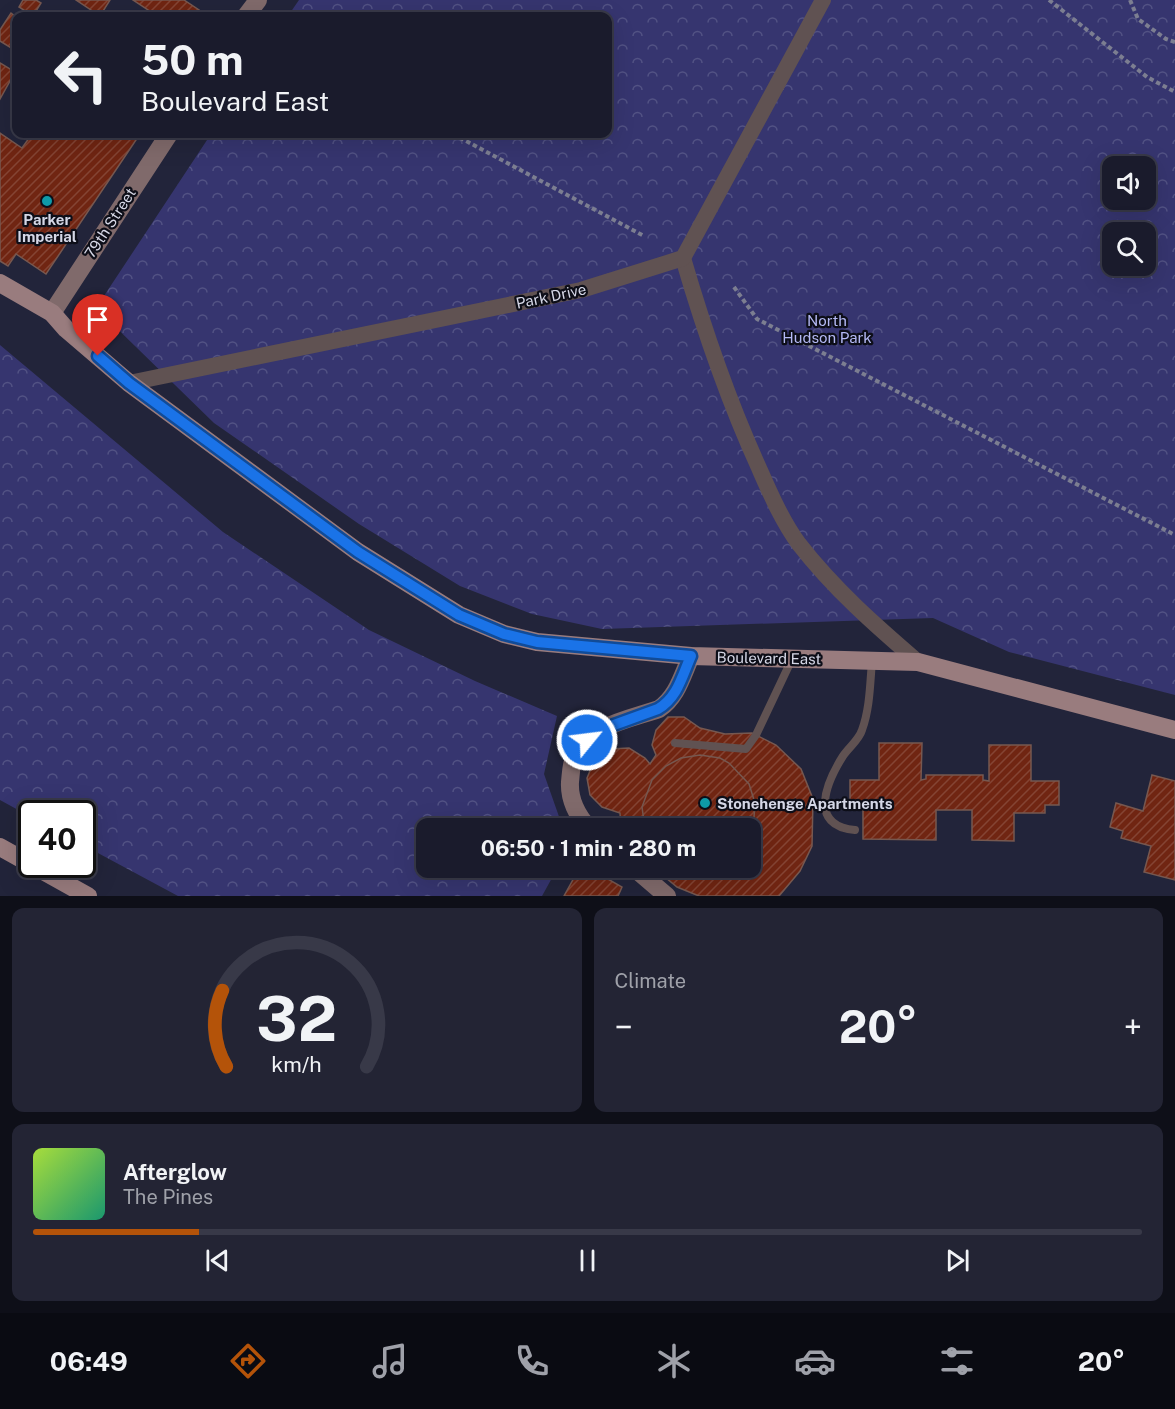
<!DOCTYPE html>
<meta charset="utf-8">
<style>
:root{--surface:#1a1b2c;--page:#232434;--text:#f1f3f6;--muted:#9fa1a9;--line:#383948;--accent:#b45309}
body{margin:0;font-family:"Public Sans",sans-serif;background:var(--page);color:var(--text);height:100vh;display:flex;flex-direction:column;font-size:22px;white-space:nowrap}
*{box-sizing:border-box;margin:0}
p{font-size:20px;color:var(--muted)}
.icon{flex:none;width:33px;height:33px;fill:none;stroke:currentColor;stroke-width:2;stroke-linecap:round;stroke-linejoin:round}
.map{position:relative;height:896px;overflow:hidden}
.drawer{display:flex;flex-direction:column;gap:12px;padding:12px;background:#0e0f18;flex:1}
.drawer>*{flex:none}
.hud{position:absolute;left:12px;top:12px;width:600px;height:126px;border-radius:12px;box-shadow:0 6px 24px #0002,0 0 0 2px var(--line);background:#1a1b2c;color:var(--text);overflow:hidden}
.controls{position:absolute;left:1102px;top:156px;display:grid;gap:12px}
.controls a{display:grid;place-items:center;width:54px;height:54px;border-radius:12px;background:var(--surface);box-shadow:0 6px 24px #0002,0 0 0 2px var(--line);font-size:30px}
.speed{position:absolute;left:18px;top:800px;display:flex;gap:12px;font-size:30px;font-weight:700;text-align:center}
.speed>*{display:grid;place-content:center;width:78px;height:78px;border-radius:50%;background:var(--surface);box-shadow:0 6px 24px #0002,0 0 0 2px var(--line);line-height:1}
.speed .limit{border:3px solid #111;border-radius:9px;background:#fff;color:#111}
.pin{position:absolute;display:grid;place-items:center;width:51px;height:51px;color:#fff;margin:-62px -26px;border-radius:50% 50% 50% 0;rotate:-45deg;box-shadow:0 0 6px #0007}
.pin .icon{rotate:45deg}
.me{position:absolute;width:66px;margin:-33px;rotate:61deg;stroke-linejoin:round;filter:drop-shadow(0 0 4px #0008)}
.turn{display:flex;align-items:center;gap:21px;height:126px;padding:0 30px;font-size:27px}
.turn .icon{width:78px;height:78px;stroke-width:2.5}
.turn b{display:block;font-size:42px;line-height:51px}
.big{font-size:45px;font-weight:700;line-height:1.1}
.drawer .widget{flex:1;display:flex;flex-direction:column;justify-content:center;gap:9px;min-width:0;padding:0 21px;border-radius:12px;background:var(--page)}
.drawer .dial{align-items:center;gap:0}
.dial svg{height:156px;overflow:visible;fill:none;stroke:var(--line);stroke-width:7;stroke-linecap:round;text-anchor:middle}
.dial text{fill:var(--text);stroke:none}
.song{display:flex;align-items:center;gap:18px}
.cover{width:72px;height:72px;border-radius:9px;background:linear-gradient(135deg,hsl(80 70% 55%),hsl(160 70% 35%))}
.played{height:6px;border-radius:3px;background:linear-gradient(90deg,var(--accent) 15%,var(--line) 15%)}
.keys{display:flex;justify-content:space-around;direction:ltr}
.heat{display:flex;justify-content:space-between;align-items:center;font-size:33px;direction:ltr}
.drawer .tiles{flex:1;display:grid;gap:12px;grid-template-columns:1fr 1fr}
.widget:last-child{grid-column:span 2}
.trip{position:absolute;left:416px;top:818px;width:345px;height:60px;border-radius:12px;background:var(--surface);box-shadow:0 6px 24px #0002,0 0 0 2px var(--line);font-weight:700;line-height:60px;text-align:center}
.menu{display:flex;height:96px;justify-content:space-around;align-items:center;background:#0a0b12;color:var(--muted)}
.menu .icon{width:42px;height:42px}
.menu .on{color:var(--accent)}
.menu b{font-size:27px;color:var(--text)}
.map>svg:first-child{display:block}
.park{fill:url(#park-crowns);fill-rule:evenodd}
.building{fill:url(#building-hatch);stroke:#765850;stroke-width:1.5}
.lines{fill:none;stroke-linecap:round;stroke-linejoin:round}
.path{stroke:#7c7e91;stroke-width:4;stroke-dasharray:4.5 3;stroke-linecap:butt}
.lane{stroke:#605252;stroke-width:8}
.street{stroke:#605252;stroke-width:16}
.secondary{stroke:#806a6b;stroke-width:18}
.primary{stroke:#997c7e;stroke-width:18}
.route-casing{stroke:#114b97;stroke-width:15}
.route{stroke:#1a73e8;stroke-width:10}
.culture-dot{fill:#0f9aa8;stroke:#0d0e18;stroke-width:2}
.labels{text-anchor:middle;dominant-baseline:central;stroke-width:4.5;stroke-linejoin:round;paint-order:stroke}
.poi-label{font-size:15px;font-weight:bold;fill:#d5d7e6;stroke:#0d0e18}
.street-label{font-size:15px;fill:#d5d7e6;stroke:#0d0e18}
.park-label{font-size:15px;fill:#b4b9f4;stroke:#0d0e18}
</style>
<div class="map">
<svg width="1175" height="896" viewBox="0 0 1175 896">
<defs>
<pattern id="park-crowns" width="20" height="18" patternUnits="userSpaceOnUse" patternTransform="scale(1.5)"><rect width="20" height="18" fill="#36356f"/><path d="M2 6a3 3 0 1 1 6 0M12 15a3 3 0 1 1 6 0" fill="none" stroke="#525284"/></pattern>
<pattern id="building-hatch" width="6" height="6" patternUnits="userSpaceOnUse" patternTransform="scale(1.5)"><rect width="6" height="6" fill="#702512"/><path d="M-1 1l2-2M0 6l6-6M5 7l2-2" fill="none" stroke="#844434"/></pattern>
</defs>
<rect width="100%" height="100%" fill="#22243a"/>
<g class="park">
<path d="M299,0H1175V695L1009,652L933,618L602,629L532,614L460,586L359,524L214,423L96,308L211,134H608V16H288ZM1113,166H1146V200H1113ZM1113,232H1146V266H1113Z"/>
<polygon points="0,345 223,532 369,630 475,681 557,716 544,774 563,828 426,828 426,867 558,867 542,896 178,896 83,845 82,813 32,813 31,817 0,800"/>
</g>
<g class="building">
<polygon points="23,0 36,0 41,3 33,16 19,7"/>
<polygon points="76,0 110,0 100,16"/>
<polygon points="133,0 184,0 199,10 195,16 148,16 151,12"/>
<polygon points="11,13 16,17 16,51 0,41 0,30"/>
<polygon points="0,63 15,72 0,99"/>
<polygon points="0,133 22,148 32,134 140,134 46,274 16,254 8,266 0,261"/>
<polygon points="668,717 684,717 700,728 725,734 752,733 776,745 801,769 813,799 812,846 800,871 779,896 699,896 677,887 653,867 750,867 750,828 621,828 620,813 602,807 590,795 587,778 595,759 610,749 629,748 645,758 650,764 656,755 652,745 656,730"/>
<polygon points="879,743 922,743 921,780 926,779 926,775 983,775 983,780 989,781 989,745 1031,745 1031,781 1059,781 1059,805 1045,805 1045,813 1014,813 1014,841 972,840 972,810 936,810 936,840 863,839 863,804 850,804 850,780 879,780"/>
<polygon points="700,755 720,758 729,763 749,784 755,803 753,831 750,837 750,828 645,828 642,807 652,780 666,766 681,758"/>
<polygon points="1152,775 1175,781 1175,880 1144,872 1151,846 1121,838 1123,831 1110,827 1116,803 1143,811"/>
<polygon points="580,867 587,867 622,887 618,896 564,896"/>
</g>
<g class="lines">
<g class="path">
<polyline points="1049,0 1147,77 1175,92"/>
<polyline points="1130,0 1138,19 1166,39 1175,42"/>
<polyline points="453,134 644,236"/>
<polyline points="734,287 757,319 1175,535"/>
</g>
<g class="lane">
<polyline points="675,743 746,749 756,735 792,659"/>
<path d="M855,830C808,826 826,783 843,756C849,747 859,740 862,730C870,708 870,684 872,661"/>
</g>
<g class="street">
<path d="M683,258C704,330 728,400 759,468C770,493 782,521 799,544C834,589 875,625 918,662"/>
<polyline points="129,383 581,290 683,258 823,0"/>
</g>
<g class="secondary">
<polyline points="246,16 258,0"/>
<polyline points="52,313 169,134"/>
<path d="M589,828C577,816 569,799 570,782C571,773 571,763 575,755C590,725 631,719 659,709C677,697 682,676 691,656"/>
<polyline points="633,867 667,896"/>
</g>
<g class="primary">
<polyline points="0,283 52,313 66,329 129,383 358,552 459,615 504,634 537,642 691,656 918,662 1175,730"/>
<polyline points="0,847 88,896"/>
</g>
</g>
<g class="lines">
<defs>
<path id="route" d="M98,356L129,383L358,552L459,615L504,634L537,642L691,656C682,676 678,697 658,709L600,730L587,740"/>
</defs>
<use href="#route" class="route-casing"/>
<use href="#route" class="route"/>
</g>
<g class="culture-dot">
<circle cx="47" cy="201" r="6"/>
<circle cx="705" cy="803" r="6"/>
</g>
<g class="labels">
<g class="poi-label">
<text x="47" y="219">Parker<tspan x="47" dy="17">Imperial</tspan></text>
<text x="717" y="803" text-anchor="start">Stonehenge Apartments</text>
</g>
<g class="street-label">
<text transform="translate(110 223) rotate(-57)">79th Street</text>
<text transform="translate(551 296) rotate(-12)">Park Drive</text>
<text transform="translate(769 658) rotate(1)">Boulevard East</text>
</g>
<g class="park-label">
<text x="827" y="320">North<tspan x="827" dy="17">Hudson Park</tspan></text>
</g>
</g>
</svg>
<div class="controls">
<a><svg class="icon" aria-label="sound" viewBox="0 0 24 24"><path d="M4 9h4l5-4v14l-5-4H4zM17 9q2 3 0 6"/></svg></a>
<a><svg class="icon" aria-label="search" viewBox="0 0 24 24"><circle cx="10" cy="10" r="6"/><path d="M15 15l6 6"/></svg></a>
</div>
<div class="speed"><div class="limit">40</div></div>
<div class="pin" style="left:98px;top:356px;background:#d93025"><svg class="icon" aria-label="arrive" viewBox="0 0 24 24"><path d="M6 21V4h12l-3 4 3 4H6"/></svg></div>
<svg class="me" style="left:587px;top:740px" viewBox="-20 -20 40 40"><circle r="17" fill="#1a73e8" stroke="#fff" stroke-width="3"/><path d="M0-11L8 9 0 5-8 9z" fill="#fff"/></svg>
<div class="trip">06:50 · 1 min · 280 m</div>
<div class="hud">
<div class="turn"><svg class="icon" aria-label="left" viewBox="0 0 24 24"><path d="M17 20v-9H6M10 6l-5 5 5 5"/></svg><div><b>50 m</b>Boulevard East</div></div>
</div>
</div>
<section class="drawer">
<div class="tiles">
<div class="widget dial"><svg viewBox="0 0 100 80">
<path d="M14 69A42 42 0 1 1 86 69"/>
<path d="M14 69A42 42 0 0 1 12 30" stroke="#b45309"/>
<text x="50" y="56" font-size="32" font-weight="700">32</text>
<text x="50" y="72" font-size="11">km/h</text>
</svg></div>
<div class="widget"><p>Climate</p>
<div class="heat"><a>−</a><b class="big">20°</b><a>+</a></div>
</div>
<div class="widget">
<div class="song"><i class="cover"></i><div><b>Afterglow</b><p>The Pines</p></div></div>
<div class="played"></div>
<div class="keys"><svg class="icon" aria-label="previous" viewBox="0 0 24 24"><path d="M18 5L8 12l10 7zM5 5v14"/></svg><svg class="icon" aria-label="pause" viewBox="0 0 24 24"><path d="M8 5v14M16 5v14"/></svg><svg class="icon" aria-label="next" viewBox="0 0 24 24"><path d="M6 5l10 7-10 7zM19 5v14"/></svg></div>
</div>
</div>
</section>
<nav class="menu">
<b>06:49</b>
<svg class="icon on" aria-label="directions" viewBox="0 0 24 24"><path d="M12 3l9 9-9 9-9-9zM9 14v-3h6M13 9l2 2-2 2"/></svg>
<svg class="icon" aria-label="music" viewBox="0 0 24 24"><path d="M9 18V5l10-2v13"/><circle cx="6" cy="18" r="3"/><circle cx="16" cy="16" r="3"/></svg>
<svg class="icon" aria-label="phone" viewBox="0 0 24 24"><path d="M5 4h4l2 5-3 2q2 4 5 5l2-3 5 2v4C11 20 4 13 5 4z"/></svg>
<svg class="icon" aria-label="climate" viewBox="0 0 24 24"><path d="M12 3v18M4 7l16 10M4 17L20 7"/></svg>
<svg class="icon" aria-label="car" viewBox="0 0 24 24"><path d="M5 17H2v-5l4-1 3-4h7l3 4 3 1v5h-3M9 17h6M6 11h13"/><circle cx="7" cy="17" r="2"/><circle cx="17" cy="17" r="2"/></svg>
<svg class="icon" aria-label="filters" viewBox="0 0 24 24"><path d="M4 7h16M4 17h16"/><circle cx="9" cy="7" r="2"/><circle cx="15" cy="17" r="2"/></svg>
<b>20°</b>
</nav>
